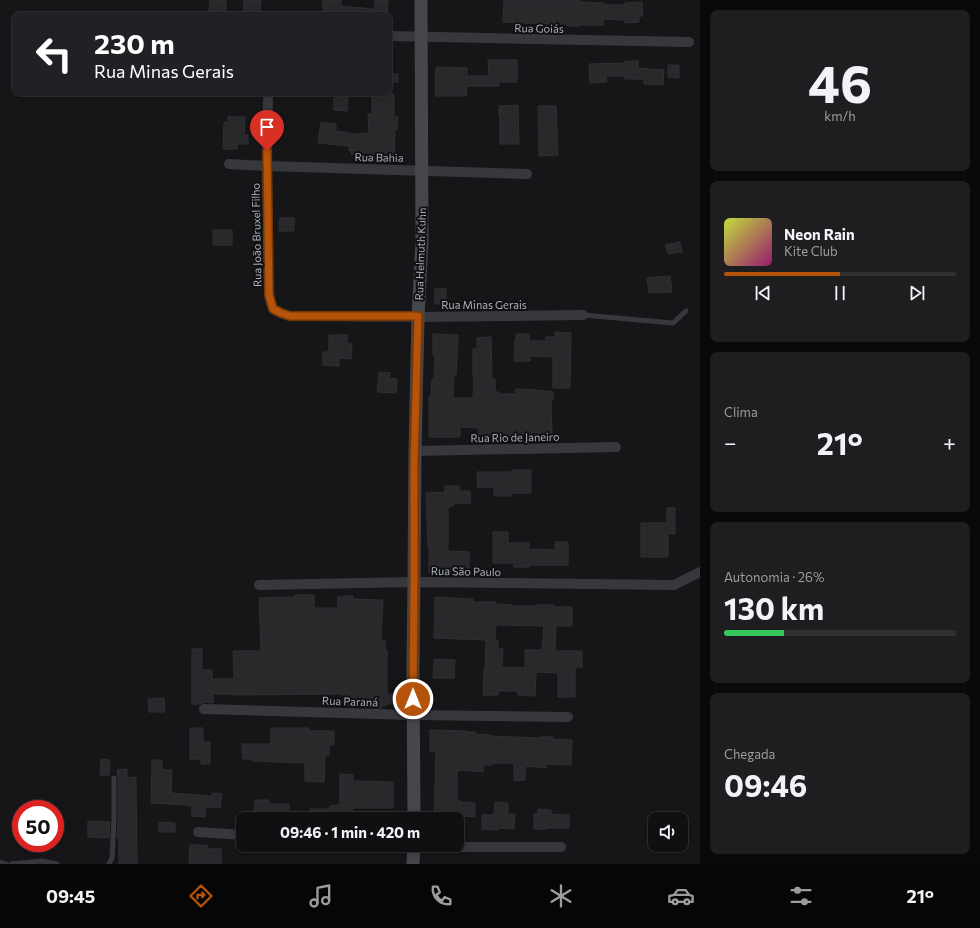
<!DOCTYPE html>
<html lang="pt">
<meta charset="utf-8">
<style>
:root{--surface:#101012;--page:#1e1e20;--text:#f1f3f6;--muted:#9c9d9f;--line:#303032;--accent:#b45309}
body{margin:0;font-family:Commissioner,sans-serif;background:var(--page);color:var(--text);height:100vh;display:flex;flex-direction:column;font-size:15px;white-space:nowrap}
*{box-sizing:border-box;margin:0}
p{font-size:13px;color:var(--muted)}
.icon{flex:none;width:22px;height:22px;fill:none;stroke:currentColor;stroke-width:2;stroke-linecap:round;stroke-linejoin:round}
.map{position:relative;flex:1;overflow:hidden}
.sheet{display:flex;flex-direction:column;gap:10px;padding:10px;background:#09090a;width:280px}
.sheet>*{flex:none}
.top-card{position:absolute;left:12px;top:12px;width:380px;height:84px;border-radius:8px;box-shadow:0 2px 10px #0003,0 0 0 1px var(--line);background:#202124;color:#fff;overflow:hidden}
.tools{position:absolute;left:648px;top:812px;display:grid;gap:8px}
.tools a{display:grid;place-items:center;width:40px;height:40px;border-radius:8px;background:var(--surface);box-shadow:0 2px 10px #0003,0 0 0 1px var(--line);font-size:20px}
.speed{position:absolute;left:12px;top:800px;display:flex;gap:8px;font-size:20px;font-weight:700;text-align:center}
.speed>*{display:grid;place-content:center;width:52px;height:52px;border-radius:50%;background:var(--surface);box-shadow:0 2px 10px #0003,0 0 0 1px var(--line);line-height:1}
.speed .limit{border:6px solid #d22;background:#fff;color:#111}
.pin{position:absolute;display:grid;place-items:center;width:34px;height:34px;color:#fff;margin:-41px -17px;border-radius:50% 50% 50% 0;rotate:-45deg;box-shadow:0 0 4px #0007}
.pin .icon{rotate:45deg}
.me{position:absolute;width:44px;margin:-22px;rotate:0deg;stroke-linejoin:round;filter:drop-shadow(0 0 3px #0008)}
.turn{display:flex;align-items:center;gap:14px;height:84px;padding:0 16px;font-size:18px}
.turn .icon{width:52px;height:52px;stroke-width:2.5}
.turn b{display:block;font-size:28px;line-height:34px}
.big{font-size:30px;font-weight:700;line-height:1.1}
.sheet .card{flex:1;display:flex;flex-direction:column;justify-content:center;gap:6px;min-width:0;padding:0 14px;border-radius:8px;background:var(--page)}
.sheet .dial{align-items:center;gap:0}
.dial b{font-size:52px;line-height:1}
.song{display:flex;align-items:center;gap:12px}
.cover{width:48px;height:48px;border-radius:6px;background:linear-gradient(135deg,hsl(70 70% 55%),hsl(320 70% 35%))}
.played{height:4px;border-radius:2px;background:linear-gradient(90deg,var(--accent) 50%,var(--line) 50%)}
.keys{display:flex;justify-content:space-around;direction:ltr}
.heat{display:flex;justify-content:space-between;align-items:center;font-size:22px;direction:ltr}
.charge{height:6px;border-radius:3px;background:linear-gradient(90deg,#34c759 26%,var(--line) 0)}
.trip{position:absolute;left:236px;top:812px;width:228px;height:40px;border-radius:8px;background:var(--surface);box-shadow:0 2px 10px #0003,0 0 0 1px var(--line);font-weight:700;line-height:40px;text-align:center}
.dock{display:flex;height:64px;justify-content:space-around;align-items:center;background:#060607;color:var(--muted)}
.dock .icon{width:28px;height:28px}
.dock .current{color:var(--accent)}
.dock b{font-size:18px;color:var(--text)}
main{display:flex;flex:1;min-height:0}
.map>svg:first-child{display:block}
.building{fill:#29292c;stroke:#303034;fill-rule:evenodd}
.lines{fill:none;stroke-linecap:round;stroke-linejoin:round}
.service{stroke:#37383d;stroke-width:5}
.minor{stroke:#37383d;stroke-width:10}
.secondary{stroke:#45474d;stroke-width:13}
.route-casing{stroke:#753606;stroke-width:10}
.route{stroke:#b45309;stroke-width:7}
.labels{text-anchor:middle;dominant-baseline:central;stroke-width:4;stroke-linejoin:round;paint-order:stroke}
.street-label{font-size:11px;fill:#a8adb8;stroke:#111113}
</style>
<main>
<div class="map">
<svg width="700" height="864" viewBox="0 0 700 864">
<rect width="100%" height="100%" fill="#161618"/>
<g class="building">
<polygon points="210,0 226,0 226,13 209,12"/>
<polygon points="244,0 261,0 260,15 243,15"/>
<polygon points="323,0 341,0 341,6 373,9 372,15 323,15"/>
<polygon points="375,0 388,0 387,15 374,15"/>
<polygon points="504,0 580,0 580,2 604,3 604,5 625,5 625,3 642,2 643,16 639,16 639,22 625,23 625,20 603,19 603,25 580,25 580,26 567,26 567,24 541,24 503,22"/>
<polygon points="488,60 517,60 517,82 498,82 499,86 467,86 466,96 435,96 436,67 467,68 467,76 489,76"/>
<polygon points="625,61 638,61 638,68 664,70 663,85 644,84 644,79 625,79 625,76 606,76 607,82 590,83 589,64 625,63"/>
<polygon points="668,65 679,65 679,78 668,77"/>
<rect x="389" y="74" width="9" height="8"/>
<polygon points="334,93 348,93 347,111 334,110"/>
<polygon points="372,94 394,94 394,116 398,117 397,130 395,130 394,161 375,161 375,159 359,158 359,155 351,154 352,151 349,151 349,146 318,143 321,122 336,124 336,131 360,135 360,133 369,134 368,114 372,114"/>
<polygon points="518,105 519,144 500,144 500,116 499,116 499,106"/>
<polygon points="538,106 556,106 558,155 539,156"/>
<polygon points="228,117 245,117 244,135 248,135 248,144 238,144 237,149 223,149 224,122 228,123"/>
<polygon points="280,218 294,218 294,231 279,231"/>
<rect x="213" y="230" width="19" height="15"/>
<polygon points="680,242 682,252 668,254 665,245"/>
<polygon points="670,276 672,292 649,293 647,278"/>
<rect x="435" y="289" width="11" height="15"/>
<polygon points="555,332 571,333 570,388 553,388 553,357 530,356 530,361 514,361 515,340 516,340 516,334 529,334 529,341 546,341 546,337 555,337"/>
<polygon points="433,334 458,335 456,375 454,375 453,398 473,398 474,376 473,376 473,349 477,349 477,338 491,337 492,379 495,379 495,392 499,392 499,394 515,394 516,389 537,390 553,392 553,400 551,401 552,433 532,433 532,440 518,440 518,438 478,436 479,428 460,427 460,437 429,437 429,397 431,397 432,379 434,379 435,355 433,355"/>
<polygon points="329,335 347,335 347,344 352,344 351,359 339,358 339,366 323,365 323,352 329,352"/>
<polygon points="379,372 390,373 389,378 397,379 396,393 377,392"/>
<polygon points="512,470 531,470 531,493 511,493 511,496 494,496 494,487 478,488 477,472 512,472"/>
<polygon points="445,486 459,486 459,491 470,491 471,503 453,504 453,506 448,507 448,551 469,552 469,574 429,573 429,547 428,547 426,493 445,492"/>
<polygon points="667,508 675,508 675,534 668,533 668,557 641,557 641,523 667,523"/>
<polygon points="493,532 508,532 508,543 529,543 529,549 555,550 555,542 568,542 568,565 529,565 529,567 514,567 514,563 493,563"/>
<polygon points="295,595 314,595 314,608 338,608 338,597 344,597 344,596 353,596 353,599 383,600 381,640 385,640 385,650 387,650 387,694 396,694 396,704 386,704 386,706 382,705 382,708 363,707 363,705 343,705 343,694 234,695 234,694 213,694 213,703 204,702 200,704 192,704 192,649 202,649 202,670 212,670 212,679 234,679 233,651 261,651 259,598 295,597"/>
<path d="M435,597L473,599V602H496V604L512,605V606H536V605H554V607H572V626H556L555,651H582V667H575V697H558V673L536,672L535,696L518,695V691H498V695H483L484,670H485L486,640L434,638ZM496,625L544,626L542,650H525V668L502,667L503,649H498V641H495Z"/>
<polygon points="434,659 455,660 454,678 433,678"/>
<polygon points="164,698 165,712 149,712 148,699"/>
<polygon points="190,728 203,728 203,742 210,742 210,764 201,764 201,759 190,759"/>
<polygon points="271,728 309,728 309,731 334,731 334,745 329,745 329,755 325,755 324,782 305,781 305,763 252,761 252,759 243,759 242,744 271,744"/>
<polygon points="430,730 466,731 466,732 476,732 475,734 490,735 490,736 540,738 540,737 553,737 552,739 572,740 571,765 546,764 546,768 525,766 525,780 514,781 514,763 493,763 492,765 483,765 483,772 459,770 459,771 457,771 457,800 460,800 460,802 475,803 475,817 464,816 464,819 434,819 436,751 430,751"/>
<polygon points="101,759 110,760 109,775 100,775"/>
<polygon points="152,760 162,760 162,770 172,770 171,793 212,796 212,793 222,794 220,808 205,807 205,817 192,816 192,806 188,806 188,805 151,803"/>
<polygon points="127,769 127,778 136,777 137,864 119,864 119,838 117,838 118,822 118,778 117,770"/>
<polygon points="340,774 353,775 353,781 393,782 393,808 353,808 353,819 310,819 310,809 330,809 330,806 340,805"/>
<polygon points="255,800 269,800 269,804 289,804 289,819 253,819 253,810 255,810"/>
<polygon points="495,802 508,803 508,814 515,814 514,829 498,828 498,830 482,829 482,815 494,815"/>
<polygon points="538,809 551,810 551,814 569,815 569,828 546,828 546,829 534,829 534,814 538,814"/>
<polygon points="88,821 110,822 109,838 88,837"/>
<polygon points="159,822 175,823 175,832 159,832"/>
<polygon points="190,845 207,845 207,849 221,849 221,864 189,864"/>
</g>
<g class="lines">
<g class="service">
<polyline points="583,315 673,323 686,311"/>
<polyline points="0,862 6,864"/>
<polyline points="11,864 42,861 57,864"/>
<polyline points="109,864 112,858 114,820 114,778"/>
</g>
<g class="minor">
<polyline points="389,36 689,42"/>
<polyline points="268,93 267,166 269,295 273,309 281,313 290,316 418,317 583,315"/>
<polyline points="229,164 267,166 527,174"/>
<polyline points="415,451 616,447"/>
<polyline points="259,585 414,582 674,585 700,572"/>
<polyline points="204,709 413,715 568,717"/>
<polyline points="198,832 243,835"/>
<polyline points="388,845 414,847 561,847"/>
</g>
<g class="secondary">
<polyline points="414,819 413,667 414,582 415,451 418,317 422,241 421,0"/>
<polyline points="413,864 414,845"/>
</g>
</g>
<g class="lines">
<defs>
<polyline id="route" points="267,151 269,295 273,309 281,313 290,316 418,316 414,466 414,582 413,699"/>
</defs>
<use href="#route" class="route-casing"/>
<use href="#route" class="route"/>
</g>
<g class="labels">
<g class="street-label">
<text transform="translate(539 28) rotate(1)">Rua Goiás</text>
<text transform="translate(379 157) rotate(1)">Rua Bahia</text>
<text transform="translate(256 235) rotate(-91)">Rua João Bruxel Filho</text>
<text transform="translate(420 254) rotate(-88)">Rua Helmuth Kuhn</text>
<text x="484" y="304">Rua Minas Gerais</text>
<text transform="translate(515 437) rotate(-1)">Rua Rio de Janeiro</text>
<text transform="translate(466 571) rotate(1)">Rua São Paulo</text>
<text transform="translate(350 701) rotate(2)">Rua Paraná</text>
</g>
</g>
</svg>
<div class="tools">
<a><svg class="icon" aria-label="sound" viewBox="0 0 24 24"><path d="M4 9h4l5-4v14l-5-4H4zM17 9q2 3 0 6"/></svg></a>
</div>
<div class="speed"><div class="limit">50</div></div>
<div class="pin" style="left:267px;top:151px;background:#d93025"><svg class="icon" aria-label="arrive" viewBox="0 0 24 24"><path d="M6 21V4h12l-3 4 3 4H6"/></svg></div>
<svg class="me" style="left:413px;top:699px" viewBox="-20 -20 40 40"><circle r="17" fill="#b45309" stroke="#fff" stroke-width="3"/><path d="M0-11L8 9 0 5-8 9z" fill="#fff"/></svg>
<div class="trip">09:46 · 1 min · 420 m</div>
<div class="top-card">
<div class="turn"><svg class="icon" aria-label="left" viewBox="0 0 24 24"><path d="M17 20v-9H6M10 6l-5 5 5 5"/></svg><div><b>230 m</b>Rua Minas Gerais</div></div>
</div>
</div>
<section class="sheet">
<div class="card dial"><b>46</b><p>km/h</p></div>
<div class="card">
<div class="song"><i class="cover"></i><div><b>Neon Rain</b><p>Kite Club</p></div></div>
<div class="played"></div>
<div class="keys"><svg class="icon" aria-label="previous" viewBox="0 0 24 24"><path d="M18 5L8 12l10 7zM5 5v14"/></svg><svg class="icon" aria-label="pause" viewBox="0 0 24 24"><path d="M8 5v14M16 5v14"/></svg><svg class="icon" aria-label="next" viewBox="0 0 24 24"><path d="M6 5l10 7-10 7zM19 5v14"/></svg></div>
</div>
<div class="card"><p>Clima</p>
<div class="heat"><a>−</a><b class="big">21°</b><a>+</a></div>
</div>
<div class="card"><p>Autonomia · 26%</p><b class="big">130 km</b><div class="charge"></div></div>
<div class="card"><p>Chegada</p><b class="big">09:46</b></div>
</section>
</main>
<nav class="dock">
<b>09:45</b>
<svg class="icon current" aria-label="directions" viewBox="0 0 24 24"><path d="M12 3l9 9-9 9-9-9zM9 14v-3h6M13 9l2 2-2 2"/></svg>
<svg class="icon" aria-label="music" viewBox="0 0 24 24"><path d="M9 18V5l10-2v13"/><circle cx="6" cy="18" r="3"/><circle cx="16" cy="16" r="3"/></svg>
<svg class="icon" aria-label="phone" viewBox="0 0 24 24"><path d="M5 4h4l2 5-3 2q2 4 5 5l2-3 5 2v4C11 20 4 13 5 4z"/></svg>
<svg class="icon" aria-label="climate" viewBox="0 0 24 24"><path d="M12 3v18M4 7l16 10M4 17L20 7"/></svg>
<svg class="icon" aria-label="car" viewBox="0 0 24 24"><path d="M5 17H2v-5l4-1 3-4h7l3 4 3 1v5h-3M9 17h6M6 11h13"/><circle cx="7" cy="17" r="2"/><circle cx="17" cy="17" r="2"/></svg>
<svg class="icon" aria-label="filters" viewBox="0 0 24 24"><path d="M4 7h16M4 17h16"/><circle cx="9" cy="7" r="2"/><circle cx="15" cy="17" r="2"/></svg>
<b>21°</b>
</nav>
